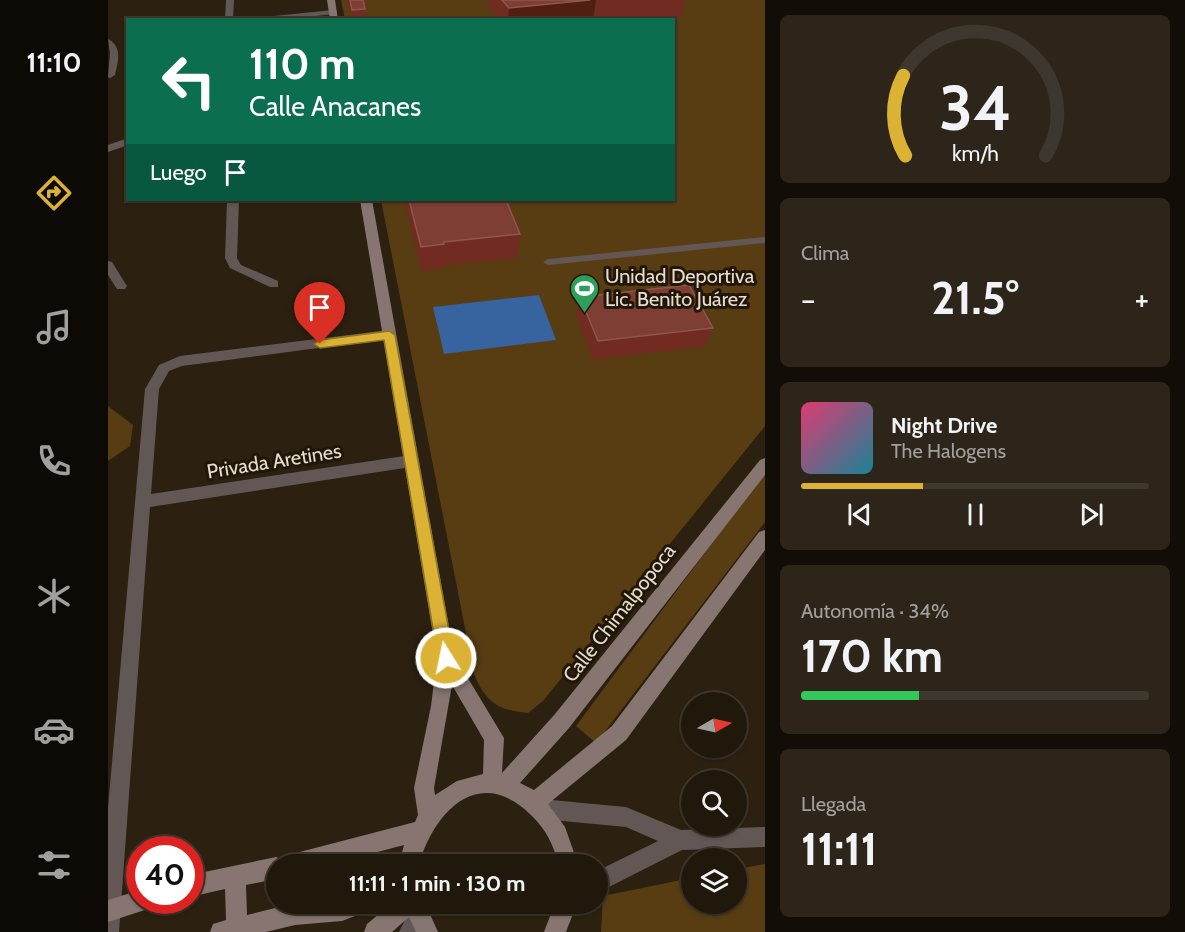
<!DOCTYPE html>
<html lang="es">
<meta charset="utf-8">
<style>
:root{--surface:#21180c;--page:#2d251a;--text:#f1f3f6;--muted:#a2a09d;--line:#3e372d;--accent:#dbb233}
body{margin:0;font-family:Cabin,sans-serif;background:var(--page);color:var(--text);height:100vh;display:flex;flex-direction:column;font-size:22px;white-space:nowrap}
*{box-sizing:border-box;margin:0}
p{font-size:20px;color:var(--muted)}
.icon{flex:none;width:33px;height:33px;fill:none;stroke:currentColor;stroke-width:2;stroke-linecap:round;stroke-linejoin:round}
.map{position:relative;flex:1;overflow:hidden}
.details{display:flex;flex-direction:column;gap:15px;padding:15px;background:#120d07;width:420px}
.details>*{flex:none}
.guide{position:absolute;left:18px;top:18px;width:549px;height:183px;border-radius:0px;box-shadow:0 2px 4px #0004,0 0 0 2px var(--line);background:#0b6e4f;color:#fff;overflow:hidden}
.needle{width:39px;rotate:81deg}
.tools{position:absolute;left:573px;top:692px;display:grid;gap:12px}
.tools a{display:grid;place-items:center;width:66px;height:66px;border-radius:50%;background:var(--surface);box-shadow:0 2px 4px #0004,0 0 0 2px var(--line);font-size:30px}
.speed{position:absolute;left:18px;top:836px;display:flex;gap:12px;font-size:30px;font-weight:700;text-align:center}
.speed>*{display:grid;place-content:center;width:78px;height:78px;border-radius:50%;background:var(--surface);box-shadow:0 2px 4px #0004,0 0 0 2px var(--line);line-height:1}
.speed .limit{border:9px solid #d22;background:#fff;color:#111}
.pin{position:absolute;display:grid;place-items:center;width:51px;height:51px;color:#fff;margin:-62px -26px;border-radius:50% 50% 50% 0;rotate:-45deg;box-shadow:0 0 6px #0007}
.pin .icon{rotate:45deg}
.me{position:absolute;width:66px;margin:-33px;rotate:350deg;stroke-linejoin:round;filter:drop-shadow(0 0 4px #0008)}
.turn{display:flex;align-items:center;gap:21px;height:126px;padding:0 24px;font-size:27px}
.turn .icon{width:78px;height:78px;stroke-width:2.5}
.turn b{display:block;font-size:42px;line-height:51px}
.then{display:flex;align-items:center;height:57px;padding:0 24px;background:#0003;gap:12px;font-size:22px}
.big{font-size:45px;font-weight:700;line-height:1.1}
.details .widget{flex:1;display:flex;flex-direction:column;justify-content:center;gap:9px;min-width:0;padding:0 21px;border-radius:9px;background:var(--page)}
.details .dial{align-items:center;gap:0}
.dial svg{height:156px;overflow:visible;fill:none;stroke:var(--line);stroke-width:7;stroke-linecap:round;text-anchor:middle}
.dial text{fill:var(--text);stroke:none}
.song{display:flex;align-items:center;gap:18px}
.cover{width:72px;height:72px;border-radius:9px;background:linear-gradient(135deg,hsl(340 70% 55%),hsl(190 70% 35%))}
.played{height:6px;border-radius:3px;background:linear-gradient(90deg,var(--accent) 35%,var(--line) 35%)}
.keys{display:flex;justify-content:space-around;direction:ltr}
.heat{display:flex;justify-content:space-between;align-items:center;font-size:33px;direction:ltr}
.charge{height:9px;border-radius:4px;background:linear-gradient(90deg,#34c759 34%,var(--line) 0)}
.trip{position:absolute;left:158px;top:854px;width:342px;height:60px;border-radius:30px;background:var(--surface);box-shadow:0 2px 4px #0004,0 0 0 2px var(--line);font-weight:700;line-height:60px;text-align:center}
main{display:flex;flex:1;min-height:0}
.menu{display:flex;flex-direction:column;width:108px;justify-content:space-around;align-items:center;background:#0d0a05;color:var(--muted)}
.menu .icon{width:42px;height:42px}
.menu .active{color:var(--accent)}
.menu b{font-size:27px;color:var(--text)}
.map>svg:first-child{display:block}
.green{fill:#583d13}
.water{fill:#37639f}
.lines{fill:none;stroke-linecap:round;stroke-linejoin:round}
.lane{fill:#625755;fill-rule:evenodd}
.street{fill:#625755;fill-rule:evenodd}
.secondary{fill:#867571;fill-rule:evenodd}
.wall{fill:#722b21}
.shaded-wall{fill:#511f12}
.building{fill:#7e3e34;stroke:#8e574d;stroke-width:1.5}
.route{fill:#dbb233;stroke:#8e7421;stroke-width:1.5}
.labels{text-anchor:middle;dominant-baseline:central;stroke-width:6;stroke-linejoin:round;paint-order:stroke}
.poi-label{font-size:20px;fill:#e5ddd3;stroke:#221707;text-anchor:start}
.street-label{font-size:20px;fill:#e5ddd3;stroke:#221707}
</style>
<main>
<nav class="menu">
<b>11:10</b>
<svg class="icon active" aria-label="directions" viewBox="0 0 24 24"><path d="M12 3l9 9-9 9-9-9zM9 14v-3h6M13 9l2 2-2 2"/></svg>
<svg class="icon" aria-label="music" viewBox="0 0 24 24"><path d="M9 18V5l10-2v13"/><circle cx="6" cy="18" r="3"/><circle cx="16" cy="16" r="3"/></svg>
<svg class="icon" aria-label="phone" viewBox="0 0 24 24"><path d="M5 4h4l2 5-3 2q2 4 5 5l2-3 5 2v4C11 20 4 13 5 4z"/></svg>
<svg class="icon" aria-label="climate" viewBox="0 0 24 24"><path d="M12 3v18M4 7l16 10M4 17L20 7"/></svg>
<svg class="icon" aria-label="car" viewBox="0 0 24 24"><path d="M5 17H2v-5l4-1 3-4h7l3 4 3 1v5h-3M9 17h6M6 11h13"/><circle cx="7" cy="17" r="2"/><circle cx="17" cy="17" r="2"/></svg>
<svg class="icon" aria-label="filters" viewBox="0 0 24 24"><path d="M4 7h16M4 17h16"/><circle cx="9" cy="7" r="2"/><circle cx="15" cy="17" r="2"/></svg>
</nav>
<div class="map">
<svg width="657" height="932" viewBox="0 0 657 932">
<rect width="100%" height="100%" fill="#2c2010"/>
<g class="green">
<path d="M233,0H657V426L435,701L420,713C390,710 378,703 366,674L273,200H566V20L237,19Z"/>
<polygon points="0,406 25,425 22,446 0,461"/>
<polygon points="657,472 657,522 488,743 468,726"/>
<polygon points="657,864 657,932 493,932 495,896 583,878 584,903 628,903 629,869"/>
</g>
<polygon class="water" points="431,295 448,340 336,354 325,307"/>
<g class="lines">
<g class="lane">
<polygon points="657,237 657,243 440,265 435,262 440,259"/>
<polygon points="309,905 315,908 318,914 309,932 291,932 303,908"/>
</g>
<g class="street">
<polygon points="118,0 126,0 125,20 117,20"/>
<polygon points="225,10 229,12 228,14 166,20 127,20"/>
<path d="M0,39C15,47 10,62 7,75L2,78L0,77L2,53Z"/>
<polygon points="20,138 20,145 0,152 0,145"/>
<polygon points="119,200 131,200 129,258 133,265 170,281 170,287 162,287 122,268 117,258"/>
<polygon points="0,261 4,262 17,283 19,286 17,289 9,289 0,275"/>
<polygon points="281,330 286,332 288,335 286,338 74,366 61,371 51,389 43,494 303,455 308,457 310,461 308,465 303,467 42,507 11,932 0,932 0,808 37,389 51,365 72,356"/>
<polygon points="433,799 518,807 573,830 657,827 657,847 574,850 489,893 489,871 550,841 518,827 433,819 426,816 423,809 426,802"/>
</g>
<g class="secondary">
<polygon points="219,0 227,0 230,20 222,20"/>
<path d="M252,200H264L346,655L396,738L394,773L447,714L652,460L657,458V475L461,728L412,783L426,790L504,726L651,532L657,530V550L518,740L440,804L457,827L470,864H450C446,845 438,830 424,816C373,764 327,809 311,864H291L296,845L224,864H168V879L138,885L139,915L187,903H263L260,911L234,921L187,925L158,932H102L105,924L118,920L117,889L82,897V875L168,857L175,860L177,857L184,854L307,822L310,815L306,788L323,706L329,658ZM344,685L376,740L375,774L349,781L327,795L326,788Z"/>
<polygon points="32,890 32,900 46,900 43,908 0,922 0,900"/>
<polygon points="284,903 317,903 330,932 308,932 301,917 284,932 256,932 259,924"/>
<polygon points="447,903 469,903 458,932 436,932"/>
</g>
</g>
<g class="wall">
<polygon points="240,0 265,0 262,0 256,3 258,20 244,20"/>
<polygon points="381,0 577,0 572,17 520,20 391,20 380,7"/>
<polygon points="296,200 398,200 412,234 409,258 336,266 336,268 314,271"/>
<polygon points="472,297 605,328 597,346 485,360 468,316"/>
</g>
<polygon class="shaded-wall" points="482,0 488,0 485,20 400,20 401,8"/>
<g class="building">
<polygon points="242,0 255,0 257,9 244,10"/>
<polygon points="394,0 482,0 401,8"/>
<polygon points="301,200 398,200 412,234 336,242 336,244 313,247"/>
<polygon points="581,285 605,328 490,341 472,297"/>
</g>
<polygon class="route" points="281,331 287,335 346,658 344,664 338,666 332,664 330,658 276,340 212,348 206,344 212,340"/>
<defs>
<symbol id="stadium-pin" viewBox="-11 -11 22 30"><path d="M0 17L-7.5 6A9.5 9.5 0 1 1 7.5 6Z" fill="#2e9e5b" stroke="#221707"/><path d="M0-5a6.5 5 0 1 0 0 10a6.5 5 0 1 0 0-10ZM-3.5-1.8h7v3.6h-7Z" fill="#fff"/></symbol>
</defs>
<g fill-rule="evenodd">
<use href="#stadium-pin" x="460" y="272" width="33" height="45"/>
</g>
<g class="labels">
<g class="poi-label">
<text x="497" y="276">Unidad Deportiva<tspan x="497" dy="23">Lic. Benito Juárez</tspan></text>
</g>
<g class="street-label">
<text transform="translate(166 461) rotate(-9)">Privada Aretines</text>
<text transform="translate(511 613) rotate(-52)">Calle Chimalpopoca</text>
</g>
</g>
</svg>
<div class="tools">
<a><svg class="needle" viewBox="-14 -14 28 28"><path d="M0-13l5 13h-10z" fill="#e53935"/><path d="M0 13l5-13h-10z" fill="#a2a09d"/></svg></a>
<a><svg class="icon" aria-label="search" viewBox="0 0 24 24"><circle cx="10" cy="10" r="6"/><path d="M15 15l6 6"/></svg></a>
<a><svg class="icon" aria-label="layers" viewBox="0 0 24 24"><path d="M12 4l9 5-9 5-9-5zM3 14l9 5 9-5"/></svg></a>
</div>
<div class="speed"><div class="limit">40</div></div>
<div class="pin" style="left:212px;top:344px;background:#d93025"><svg class="icon" aria-label="arrive" viewBox="0 0 24 24"><path d="M6 21V4h12l-3 4 3 4H6"/></svg></div>
<svg class="me" style="left:338px;top:658px" viewBox="-20 -20 40 40"><circle r="17" fill="#dbb233" stroke="#fff" stroke-width="3"/><path d="M0-11L8 9 0 5-8 9z" fill="#fff"/></svg>
<div class="trip">11:11 · 1 min · 130 m</div>
<div class="guide">
<div class="turn"><svg class="icon" aria-label="left" viewBox="0 0 24 24"><path d="M17 20v-9H6M10 6l-5 5 5 5"/></svg><div><b>110 m</b>Calle Anacanes</div></div>
<div class="then">Luego<svg class="icon" aria-label="arrive" viewBox="0 0 24 24"><path d="M6 21V4h12l-3 4 3 4H6"/></svg></div>
</div>
</div>
<section class="details">
<div class="widget dial"><svg viewBox="0 0 100 80">
<path d="M14 69A42 42 0 1 1 86 69"/>
<path d="M14 69A42 42 0 0 1 13 28" stroke="#dbb233"/>
<text x="50" y="56" font-size="32" font-weight="700">34</text>
<text x="50" y="72" font-size="11">km/h</text>
</svg></div>
<div class="widget"><p>Clima</p>
<div class="heat"><a>−</a><b class="big">21.5°</b><a>+</a></div>
</div>
<div class="widget">
<div class="song"><i class="cover"></i><div><b>Night Drive</b><p>The Halogens</p></div></div>
<div class="played"></div>
<div class="keys"><svg class="icon" aria-label="previous" viewBox="0 0 24 24"><path d="M18 5L8 12l10 7zM5 5v14"/></svg><svg class="icon" aria-label="pause" viewBox="0 0 24 24"><path d="M8 5v14M16 5v14"/></svg><svg class="icon" aria-label="next" viewBox="0 0 24 24"><path d="M6 5l10 7-10 7zM19 5v14"/></svg></div>
</div>
<div class="widget"><p>Autonomía · 34%</p><b class="big">170 km</b><div class="charge"></div></div>
<div class="widget"><p>Llegada</p><b class="big">11:11</b></div>
</section>
</main>
